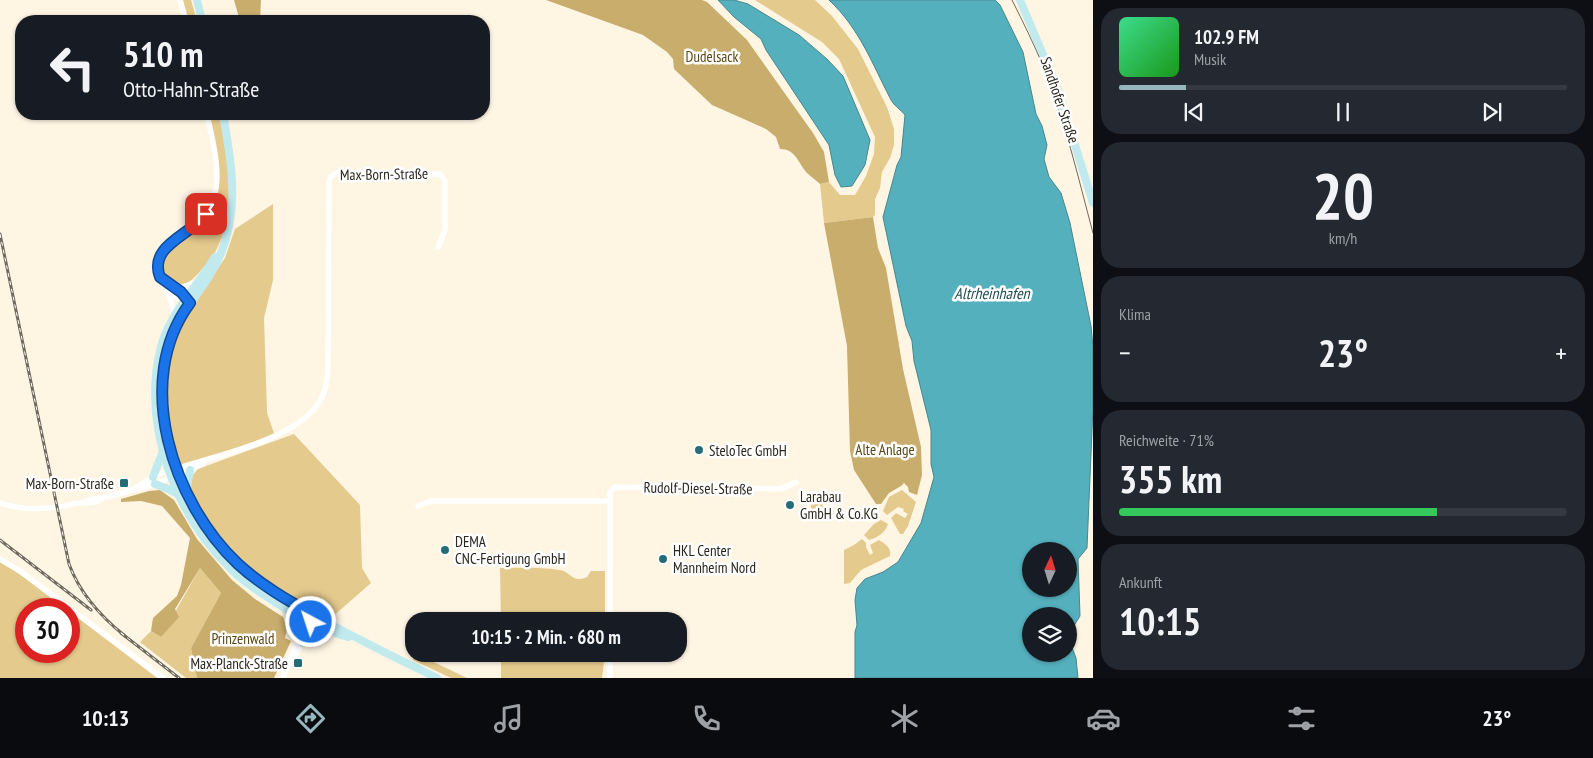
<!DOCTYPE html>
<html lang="de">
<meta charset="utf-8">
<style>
:root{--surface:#171b24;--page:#242831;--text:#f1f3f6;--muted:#9ea1a6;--line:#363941;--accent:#95b7bd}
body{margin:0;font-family:"PT Sans Narrow",sans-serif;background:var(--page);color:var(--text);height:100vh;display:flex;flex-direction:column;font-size:19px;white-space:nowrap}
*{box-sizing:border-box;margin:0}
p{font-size:16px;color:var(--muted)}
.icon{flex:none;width:28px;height:28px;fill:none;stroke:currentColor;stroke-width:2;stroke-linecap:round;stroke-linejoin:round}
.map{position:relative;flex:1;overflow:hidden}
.drawer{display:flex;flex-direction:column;gap:8px;padding:8px;background:#0d0f14;width:500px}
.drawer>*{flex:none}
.top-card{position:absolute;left:15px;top:15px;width:475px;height:105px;border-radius:20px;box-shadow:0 1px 4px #0004;background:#171b24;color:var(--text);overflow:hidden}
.needle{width:32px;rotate:4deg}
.fabs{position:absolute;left:1022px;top:542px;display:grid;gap:10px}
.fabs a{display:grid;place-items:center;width:55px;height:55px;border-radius:50%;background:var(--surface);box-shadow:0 1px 4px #0004;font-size:25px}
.speed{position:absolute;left:15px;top:598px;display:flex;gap:10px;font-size:25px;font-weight:700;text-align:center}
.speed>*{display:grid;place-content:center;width:65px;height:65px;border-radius:50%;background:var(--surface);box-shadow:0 1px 4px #0004;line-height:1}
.speed .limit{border:8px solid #d22;background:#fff;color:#111}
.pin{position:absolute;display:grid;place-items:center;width:42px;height:42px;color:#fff;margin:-21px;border-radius:10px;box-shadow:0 2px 8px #0006}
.me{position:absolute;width:55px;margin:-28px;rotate:320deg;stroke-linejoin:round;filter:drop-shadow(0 0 4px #0008)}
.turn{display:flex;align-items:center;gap:18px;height:105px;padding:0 25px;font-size:22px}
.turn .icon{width:65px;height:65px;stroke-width:2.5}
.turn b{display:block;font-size:35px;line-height:42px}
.big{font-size:38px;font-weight:800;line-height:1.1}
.drawer .card{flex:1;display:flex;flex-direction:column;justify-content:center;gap:8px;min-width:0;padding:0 18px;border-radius:20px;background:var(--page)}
.drawer .dial{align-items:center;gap:0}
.dial b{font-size:65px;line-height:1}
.song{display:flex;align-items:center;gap:15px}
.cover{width:60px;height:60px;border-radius:8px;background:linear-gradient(135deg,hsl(150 70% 55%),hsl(120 70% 35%))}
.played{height:5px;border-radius:2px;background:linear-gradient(90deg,var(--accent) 15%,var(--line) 15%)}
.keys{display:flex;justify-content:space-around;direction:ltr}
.heat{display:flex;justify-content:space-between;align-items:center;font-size:28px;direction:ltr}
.charge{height:8px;border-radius:4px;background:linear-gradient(90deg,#34c759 71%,var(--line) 0)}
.trip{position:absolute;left:405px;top:612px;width:282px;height:50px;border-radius:20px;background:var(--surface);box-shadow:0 1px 4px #0004;font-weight:800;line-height:50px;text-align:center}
.menu{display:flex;height:80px;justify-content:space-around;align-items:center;background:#090b0e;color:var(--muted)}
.menu .icon{width:35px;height:35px}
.menu .on{color:var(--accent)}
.menu b{font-size:22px;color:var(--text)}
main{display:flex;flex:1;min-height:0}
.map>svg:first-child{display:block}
.green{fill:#e5ca8d}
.forest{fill:#c9ad6d}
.water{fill:#54b0bd;stroke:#48878d;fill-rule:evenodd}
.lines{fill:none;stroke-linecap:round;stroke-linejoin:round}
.street{stroke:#fff;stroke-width:5.5}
.secondary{stroke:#c1eaef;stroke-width:8}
.tram{stroke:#706a5e;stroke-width:1}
.rail-casing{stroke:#706a5e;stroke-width:3}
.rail{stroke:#fff;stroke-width:1;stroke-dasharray:4;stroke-linecap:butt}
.route-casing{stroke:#114b97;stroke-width:12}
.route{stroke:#1a73e8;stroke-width:9}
.poi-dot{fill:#246d77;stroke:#fff;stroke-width:2}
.labels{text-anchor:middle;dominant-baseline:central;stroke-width:5;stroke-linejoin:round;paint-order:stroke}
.park-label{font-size:15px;fill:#5a4714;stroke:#fff}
.street-label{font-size:15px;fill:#2b271e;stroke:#fff}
.poi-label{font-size:15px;fill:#2b271e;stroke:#fff;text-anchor:start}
.water-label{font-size:16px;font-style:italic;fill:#234d53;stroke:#fff}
</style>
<main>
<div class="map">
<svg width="1093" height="678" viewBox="0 0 1093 678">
<rect width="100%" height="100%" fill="#fef5e3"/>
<g class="green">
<polygon points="183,0 191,0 197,21 188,21"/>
<polygon points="755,0 815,0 832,16 858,49 887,107 894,129 894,145 890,158 882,172 880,188 875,199 875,215 873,217 824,223 820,184 829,182 840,195 855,195 866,176 874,154 875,137 839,59 822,42"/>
<path d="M209,114H219C226,150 236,201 222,237C218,248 212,258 206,267H204C200,271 195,278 190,281C175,291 158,277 162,260C166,248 180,241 189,234C197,228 204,223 209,216C228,188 214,145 209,114Z"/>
<polygon points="273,204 273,280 264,318 267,413 275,436 176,469 165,401 166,375 170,350 178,327 225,258 235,229"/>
<path d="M294,434L360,505L362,568L371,583L331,618C300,614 230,557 212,531C207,523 204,514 200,507C192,492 184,484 198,469Z"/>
<polygon points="902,490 916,502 908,526 903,534 900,534 891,518 896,513 905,518 908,514 903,511 904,509 898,507 887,515 883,511 889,497"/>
<rect x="811" y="496" width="12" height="19"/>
<path d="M881,520L888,524C886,532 877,538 869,540L864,535L874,524Z"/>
<path d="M862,539L866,543V547L870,555L873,553L870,545L879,540C885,544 892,548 890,556L861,570L850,583L844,584V550L854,545Z"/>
<polygon points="0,562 24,577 65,609 26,609 26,651 69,651 69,611 157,678 0,678"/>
<polygon points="200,568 221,593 191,648 197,678 186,678 140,642 151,631 161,637"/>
<path d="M500,568C520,568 540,567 559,570C571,571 572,584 587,577L591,571H605V621H501Z"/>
<polygon points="414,649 414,654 419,654 419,655 467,678 451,678 413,660"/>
<polygon points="501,654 605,654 602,678 501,678"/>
</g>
<g class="forest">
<polygon points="234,0 261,0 260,21 240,21"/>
<path d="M546,0H702L707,2L747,40L813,133L824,152L829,182L820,184C816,180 811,177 807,173C798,163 796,149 780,149L776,137L766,129L712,105L674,69L673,59L667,52L643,35Z"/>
<polygon points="873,217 878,248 886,268 903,369 921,447 922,475 917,495 909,492 908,487 904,483 901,486 889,493 881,504 876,504 854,470 850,451 847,346 824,223"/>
<polygon points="160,490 174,500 197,539 232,580 255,599 283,617 287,629 285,638 291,641 274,678 197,678 191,648 221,593 200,568 175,609 179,617 161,637 151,631 153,618 177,596 181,585 190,538 162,506 141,501 121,502 121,499 149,491"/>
</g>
<g class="water">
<polygon points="718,0 734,0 748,4 799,35 827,59 843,76 870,140 865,165 852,186 841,187 835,175 829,145 766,50 761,39 734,17"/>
<path d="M829,0H995L1000,5L1023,52L1036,114L1042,126L1047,145L1044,159L1049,177L1061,193L1070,223L1091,326L1093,347V407L1087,548L1078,559L1080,616L1070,632V642L1076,658L1078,678H855V632L857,625L855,600L857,588L865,579L883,572L898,562L921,523L934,477L931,464V430L914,361L912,341L906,326L883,217L897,165L901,157L905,115C901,110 893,105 890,98C872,63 859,28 829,0ZM1031,551H1069V589H1031ZM1031,616H1069V654H1031Z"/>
</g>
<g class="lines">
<g class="street">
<polyline points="180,0 186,21"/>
<polyline points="160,277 181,292 189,301"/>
<polyline points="175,288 183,287 197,282"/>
<polyline points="168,292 186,302"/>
<path d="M173,317C173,309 172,302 169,295C164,284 155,277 158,263C160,250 172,242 182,235C190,229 199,223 205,215C227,187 213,144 207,114"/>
<path d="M132,490C142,484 151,477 162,473C205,458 293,442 318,404C326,393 327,381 328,367L329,182L331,176L339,172L440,174L445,181V230L438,247"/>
<path d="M0,503C19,509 38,510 58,507C66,506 74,503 81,503C90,502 96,504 103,498"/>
<polyline points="82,503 91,499 103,498 155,484 190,470 203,463"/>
<polyline points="418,506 431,501 610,501"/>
<polyline points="0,559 20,571 163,678"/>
<polyline points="610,621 610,492 615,487 781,489 796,482"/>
<polyline points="292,663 309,629 312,620"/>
<polyline points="283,678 299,637 310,619"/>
<polyline points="610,678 610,654"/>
</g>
<g class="secondary">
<polyline points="197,0 202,21"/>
<polyline points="1020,0 1058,90 1093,203"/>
<path d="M223,114C233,171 242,223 210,275C197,297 179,315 170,339C158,372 161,410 169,444C186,512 226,563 286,600C303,610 322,619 339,629C372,646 404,662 437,678"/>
<path d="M215,257C197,287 170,312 161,347C141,424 175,515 231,569C247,585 267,597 286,609C306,620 326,631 348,637"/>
<polyline points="153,477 163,451"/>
<polyline points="155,484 168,489 178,494"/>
<polyline points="186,493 190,470"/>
<polyline points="293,613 298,624 299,637"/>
<polyline points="303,643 316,634 328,631"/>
</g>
<path class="tram" d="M1012,0C1023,22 1034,44 1043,66C1065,120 1078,177 1093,233"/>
<defs>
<g id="rail">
<path d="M0,234L69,564C80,594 100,616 125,636"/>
<polyline points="0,540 91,610"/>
<polyline points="121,633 179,678"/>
</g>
</defs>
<use href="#rail" class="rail-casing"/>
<use href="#rail" class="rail"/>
</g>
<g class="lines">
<defs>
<path id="route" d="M206,214C202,218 199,222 195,225C178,239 150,251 160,277L181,292L190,303C132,381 173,503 238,564C261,585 287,600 314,615L311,622"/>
</defs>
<use href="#route" class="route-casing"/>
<use href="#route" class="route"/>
</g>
<g class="poi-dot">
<circle cx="699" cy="450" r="5"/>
<rect x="119" y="478" width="10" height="10" rx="2.5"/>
<circle cx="790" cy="505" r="5"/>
<circle cx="445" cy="550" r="5"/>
<circle cx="663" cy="559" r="5"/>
<rect x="293" y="658" width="10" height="10" rx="2.5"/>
</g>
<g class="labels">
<g class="park-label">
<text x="712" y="56">Dudelsack</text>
<text x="885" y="449">Alte Anlage</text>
<text x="243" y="638">Prinzenwald</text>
</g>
<g class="street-label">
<text transform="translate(1060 100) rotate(71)">Sandhofer Straße</text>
<text transform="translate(384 174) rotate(-1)">Max-Born-Straße</text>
<text transform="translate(698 488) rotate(1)">Rudolf-Diesel-Straße</text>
</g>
<g class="poi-label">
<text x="709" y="450">SteloTec GmbH</text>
<text x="114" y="483" text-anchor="end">Max-Born-Straße</text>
<text x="800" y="496">Larabau<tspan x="800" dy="17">GmbH &amp; Co.KG</tspan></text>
<text x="455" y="541">DEMA<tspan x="455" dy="17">CNC-Fertigung GmbH</tspan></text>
<text x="673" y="550">HKL Center<tspan x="673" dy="17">Mannheim Nord</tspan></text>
<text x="288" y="663" text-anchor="end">Max-Planck-Straße</text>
</g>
<g class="water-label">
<text x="992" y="293">Altrheinhafen</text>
</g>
</g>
</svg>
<div class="fabs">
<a><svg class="needle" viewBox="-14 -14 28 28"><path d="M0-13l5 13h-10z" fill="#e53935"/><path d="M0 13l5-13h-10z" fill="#9ea1a6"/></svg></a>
<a><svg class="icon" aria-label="layers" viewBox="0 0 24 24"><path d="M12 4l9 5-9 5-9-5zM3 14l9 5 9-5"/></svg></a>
</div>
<div class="speed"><div class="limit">30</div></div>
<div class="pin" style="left:206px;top:214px;background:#d93025"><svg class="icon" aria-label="arrive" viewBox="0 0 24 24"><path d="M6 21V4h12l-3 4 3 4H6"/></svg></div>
<svg class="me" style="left:311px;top:622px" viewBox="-20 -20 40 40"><circle r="17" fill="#1a73e8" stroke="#fff" stroke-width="3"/><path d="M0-11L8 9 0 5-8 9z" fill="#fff"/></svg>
<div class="trip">10:15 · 2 Min. · 680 m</div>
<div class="top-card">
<div class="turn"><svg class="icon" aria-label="left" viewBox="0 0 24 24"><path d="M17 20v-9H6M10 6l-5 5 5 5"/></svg><div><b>510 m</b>Otto-Hahn-Straße</div></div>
</div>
</div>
<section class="drawer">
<div class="card">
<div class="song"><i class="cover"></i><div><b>102.9 FM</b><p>Musik</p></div></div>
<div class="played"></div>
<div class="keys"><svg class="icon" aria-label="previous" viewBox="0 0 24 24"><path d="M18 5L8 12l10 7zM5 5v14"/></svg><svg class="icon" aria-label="pause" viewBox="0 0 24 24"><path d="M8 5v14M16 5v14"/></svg><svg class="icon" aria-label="next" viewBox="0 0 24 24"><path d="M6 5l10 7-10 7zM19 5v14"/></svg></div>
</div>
<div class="card dial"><b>20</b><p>km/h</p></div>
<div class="card"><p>Klima</p>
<div class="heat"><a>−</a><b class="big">23°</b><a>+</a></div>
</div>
<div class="card"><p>Reichweite · 71%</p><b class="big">355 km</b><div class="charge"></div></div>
<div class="card"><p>Ankunft</p><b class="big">10:15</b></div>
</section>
</main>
<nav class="menu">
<b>10:13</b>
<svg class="icon on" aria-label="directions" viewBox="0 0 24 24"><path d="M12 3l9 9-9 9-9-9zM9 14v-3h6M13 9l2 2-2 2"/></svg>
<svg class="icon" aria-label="music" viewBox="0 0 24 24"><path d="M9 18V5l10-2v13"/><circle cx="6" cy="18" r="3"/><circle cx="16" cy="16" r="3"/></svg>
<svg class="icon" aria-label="phone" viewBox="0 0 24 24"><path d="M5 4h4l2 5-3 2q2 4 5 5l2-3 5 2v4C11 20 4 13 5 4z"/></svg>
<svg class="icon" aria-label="climate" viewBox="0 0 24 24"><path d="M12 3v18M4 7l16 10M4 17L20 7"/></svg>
<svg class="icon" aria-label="car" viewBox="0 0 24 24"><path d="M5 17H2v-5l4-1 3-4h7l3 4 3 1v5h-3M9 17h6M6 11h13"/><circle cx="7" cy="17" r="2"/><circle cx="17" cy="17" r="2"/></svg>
<svg class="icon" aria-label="filters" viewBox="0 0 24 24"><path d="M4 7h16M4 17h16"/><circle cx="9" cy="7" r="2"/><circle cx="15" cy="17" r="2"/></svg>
<b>23°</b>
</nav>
